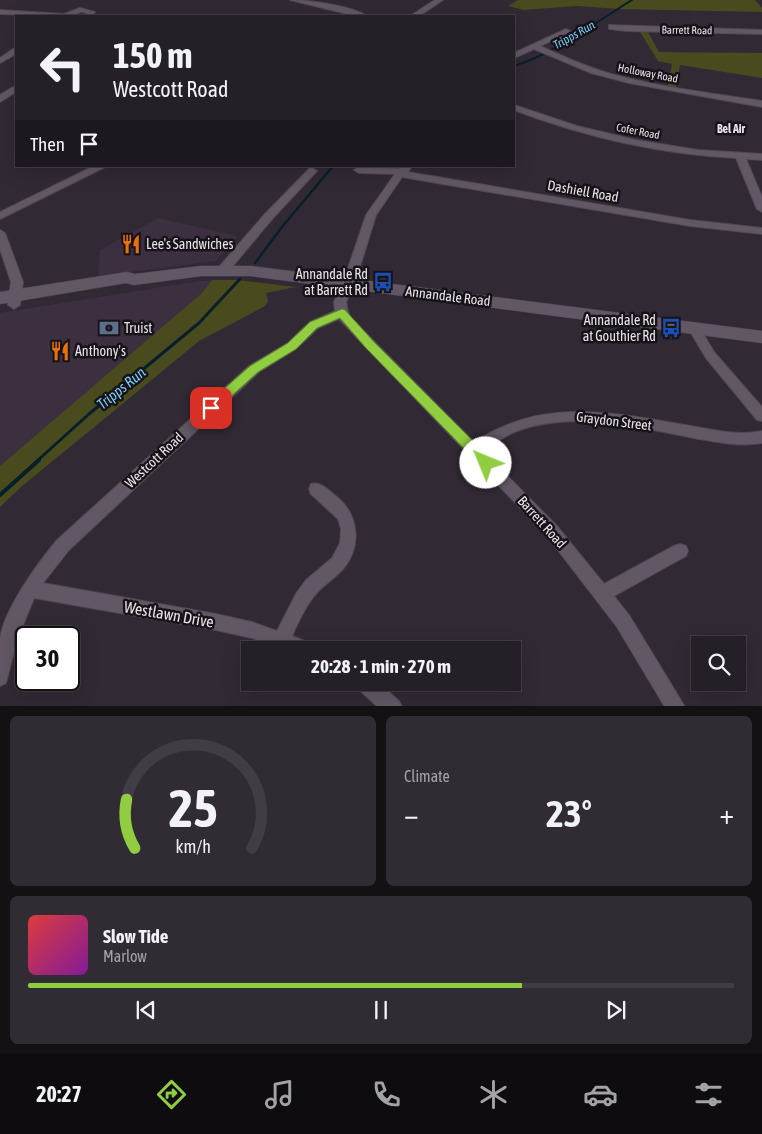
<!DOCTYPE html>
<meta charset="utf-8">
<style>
:root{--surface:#251f27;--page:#312c33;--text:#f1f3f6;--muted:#a3a2a7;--line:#423d44;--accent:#91cd40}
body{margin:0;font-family:"Asap Condensed",sans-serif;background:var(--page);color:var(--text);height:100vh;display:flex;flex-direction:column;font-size:19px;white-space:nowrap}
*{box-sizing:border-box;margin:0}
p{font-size:16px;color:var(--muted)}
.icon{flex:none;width:28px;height:28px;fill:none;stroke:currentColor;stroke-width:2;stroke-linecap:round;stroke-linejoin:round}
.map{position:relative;height:706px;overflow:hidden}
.side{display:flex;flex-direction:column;gap:10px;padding:10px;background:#141115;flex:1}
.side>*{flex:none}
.banner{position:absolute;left:15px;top:15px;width:500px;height:152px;border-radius:0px;box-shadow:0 5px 20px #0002,0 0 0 1px var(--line);background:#251f27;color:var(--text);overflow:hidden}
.controls{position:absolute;left:691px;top:636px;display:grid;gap:10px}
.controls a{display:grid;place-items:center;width:55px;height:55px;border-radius:0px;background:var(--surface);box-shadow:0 5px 20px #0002,0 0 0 1px var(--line);font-size:25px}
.speed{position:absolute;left:15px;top:626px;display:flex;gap:10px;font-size:25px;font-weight:700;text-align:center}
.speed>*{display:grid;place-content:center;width:65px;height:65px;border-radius:50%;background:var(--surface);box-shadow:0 5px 20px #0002,0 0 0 1px var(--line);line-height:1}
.speed .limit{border:2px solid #111;border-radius:8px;background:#fff;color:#111}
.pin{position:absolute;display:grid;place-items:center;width:42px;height:42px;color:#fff;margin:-21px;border-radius:10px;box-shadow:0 2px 8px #0006}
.me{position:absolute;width:55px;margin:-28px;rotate:315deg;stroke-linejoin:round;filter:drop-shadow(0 0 4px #0008)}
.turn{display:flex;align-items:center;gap:18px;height:105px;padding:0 15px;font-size:22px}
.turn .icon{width:65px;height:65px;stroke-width:2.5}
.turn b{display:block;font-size:35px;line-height:42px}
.then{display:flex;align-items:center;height:48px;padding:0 15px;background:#0003;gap:10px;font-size:19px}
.big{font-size:38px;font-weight:700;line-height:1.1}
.side .tile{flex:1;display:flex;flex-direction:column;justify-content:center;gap:8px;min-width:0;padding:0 18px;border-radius:8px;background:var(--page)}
.side .dial{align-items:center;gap:0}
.dial svg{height:130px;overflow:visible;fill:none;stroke:var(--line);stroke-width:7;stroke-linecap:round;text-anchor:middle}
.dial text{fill:var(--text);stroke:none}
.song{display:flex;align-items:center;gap:15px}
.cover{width:60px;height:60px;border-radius:8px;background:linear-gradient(135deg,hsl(0 70% 55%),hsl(290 70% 35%))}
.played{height:5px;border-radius:2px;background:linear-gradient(90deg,var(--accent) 70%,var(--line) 70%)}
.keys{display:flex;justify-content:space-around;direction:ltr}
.heat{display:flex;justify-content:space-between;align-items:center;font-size:28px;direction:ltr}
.side .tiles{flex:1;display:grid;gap:10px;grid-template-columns:1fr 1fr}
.tile:last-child{grid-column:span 2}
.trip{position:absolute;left:241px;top:641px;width:280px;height:50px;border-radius:0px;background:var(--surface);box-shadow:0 5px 20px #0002,0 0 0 1px var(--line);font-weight:700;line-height:50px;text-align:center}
.menu{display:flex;height:80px;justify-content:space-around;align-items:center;background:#0f0c10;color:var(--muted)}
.menu .icon{width:35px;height:35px}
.menu .current{color:var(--accent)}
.menu b{font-size:22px;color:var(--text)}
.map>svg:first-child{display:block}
.built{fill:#3c2f40}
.green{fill:#494a1d}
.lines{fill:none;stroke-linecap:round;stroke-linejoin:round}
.stream-far3{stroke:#061f2a;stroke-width:2}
.stream-far2{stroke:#061f2a;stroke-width:2.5}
.stream-far1{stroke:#061f2a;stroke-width:3}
.stream{stroke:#061f2a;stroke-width:4}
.minor-casing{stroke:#4f4851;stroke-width:2}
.secondary-casing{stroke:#4f4851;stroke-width:1}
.minor{fill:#625865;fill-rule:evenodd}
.secondary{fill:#625865;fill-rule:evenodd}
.route{fill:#91cd40;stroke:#5e852a}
.labels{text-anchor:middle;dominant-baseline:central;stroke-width:5;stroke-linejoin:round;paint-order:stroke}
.far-street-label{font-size:11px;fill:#e8e3ea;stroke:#171318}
.far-water-label{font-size:12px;font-style:italic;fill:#78cbf5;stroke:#171318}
.far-neighbourhood-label{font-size:12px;font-weight:bold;fill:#e8e3ea;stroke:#171318}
.street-label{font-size:14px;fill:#e8e3ea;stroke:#171318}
.poi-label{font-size:14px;fill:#e8e3ea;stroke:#171318;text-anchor:start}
.water-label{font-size:15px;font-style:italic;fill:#78cbf5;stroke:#171318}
.near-street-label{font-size:16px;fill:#e8e3ea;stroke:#171318}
</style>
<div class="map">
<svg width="762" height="707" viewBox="0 0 762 707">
<rect width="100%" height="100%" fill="#312934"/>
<g class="built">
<polygon points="158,218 237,236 216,261 98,276 100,250"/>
<polygon points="237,280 295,287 244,297 257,311 199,341 72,446 0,492 0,313 200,281"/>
</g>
<g class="green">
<polygon points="518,0 755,0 762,8 762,12 618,9 577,6 524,10 508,6"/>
<polygon points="640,32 648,32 659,52 762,53 762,78 680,65 676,87 668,86 672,64 658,61"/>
<polygon points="212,280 237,280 295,287 266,293 268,301 265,306 199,341 21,487 0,507 0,466 202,293"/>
</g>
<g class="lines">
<path class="stream-far3" d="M514,66C552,55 598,21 632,0"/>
<polyline class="stream-far2" points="255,263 282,227 333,166"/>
<polyline class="stream-far1" points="37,461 89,414 199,323 240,279"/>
<polyline class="stream" points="0,495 39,460"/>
<defs>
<g id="minor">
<path d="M290,0C308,0 352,6 367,16H356Z"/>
<polygon points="435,0 443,0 419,16 410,16"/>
<polygon points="80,8 95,12 92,16 85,16 87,13 81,12 70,16 0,14 0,10 64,14"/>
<polygon points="609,25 762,30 762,34 626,31 609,29"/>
<path d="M566,29L570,31L569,33L540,46C562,56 584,66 608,73C658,87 710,93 762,101V107L629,83L591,73L534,49L514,58V53Z"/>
<polygon points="13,49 16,49 16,54 0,63 0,58"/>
<polygon points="13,87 16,87 16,92 0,102 0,95"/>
<path d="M514,105L577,126L636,140L698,150L762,154V160L746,159L762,197V212L757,209L736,158C660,154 585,137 514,110Z"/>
<polygon points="94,166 107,166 0,219 0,212"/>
<path d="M402,166H412L408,172L690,220L762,228V234L690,226L402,177L376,215L355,283L346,302L349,316L474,442C545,396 613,413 691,426C715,430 737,436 762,431V443C738,447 717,442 694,438C636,427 569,409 512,433C502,438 492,445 483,451L557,526L604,584L674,546L680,544L686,546L688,551L686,556L614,596L629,615L685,707H665L617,627L547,536L339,319L318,328L296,349L259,372L69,550L43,583L216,614L252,622L277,631L297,592L306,580L332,558L340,543L341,529L338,519L311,494L309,489L311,484C321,481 329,491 337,497C359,515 362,547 343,569C334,579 323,585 314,596C305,608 298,622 292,636L312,644L315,650H283L252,638L216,630L34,598L17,640L6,683L0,686C0,671 0,654 0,639C4,609 38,563 57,540L249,366L288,343L310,322L335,311L334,302L343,283L366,215L395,174L359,173L354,170L359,167L399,169Z"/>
<polygon points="312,168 317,171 315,173 273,218 227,273 219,273 217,270 219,267 265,214 309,169"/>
<polygon points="0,230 5,233 23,282 20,305 14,309 8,305 11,282 0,249"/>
<polygon points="694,324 698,325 714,352 762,407 762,421 757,420 706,358 688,328"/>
<polygon points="354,682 378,682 399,701 402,707 378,707 357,688"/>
</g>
<polygon id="secondary" points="201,266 251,266 762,331 762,343 251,276 201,276 134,285 126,283 0,304 0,292 127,272 135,274"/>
</defs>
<use href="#minor" class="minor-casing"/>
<use href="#secondary" class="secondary-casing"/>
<use href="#minor" class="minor"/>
<use href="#secondary" class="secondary"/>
</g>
<polygon class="route" points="342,309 345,310 374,342 491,459 493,463 491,467 486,469 482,467 366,348 340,318 317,328 296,349 258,372 215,411 207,411 205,408 207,404 250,366 288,343 310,322"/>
<defs>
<symbol id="restaurant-bare" viewBox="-9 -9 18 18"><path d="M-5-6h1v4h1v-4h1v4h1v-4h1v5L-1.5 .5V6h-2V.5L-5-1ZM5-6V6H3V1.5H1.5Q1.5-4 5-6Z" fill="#e8710a" stroke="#171318" stroke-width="2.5" paint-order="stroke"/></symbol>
<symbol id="bus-bare" viewBox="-9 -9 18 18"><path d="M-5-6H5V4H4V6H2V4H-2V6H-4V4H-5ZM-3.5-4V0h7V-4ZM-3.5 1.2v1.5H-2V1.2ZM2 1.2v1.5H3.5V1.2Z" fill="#1a4fb4" stroke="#171318" stroke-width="2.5" paint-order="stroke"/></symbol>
<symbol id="bank-bare" viewBox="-9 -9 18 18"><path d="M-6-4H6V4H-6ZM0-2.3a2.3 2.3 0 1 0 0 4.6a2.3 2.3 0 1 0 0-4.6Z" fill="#5c6f8a" stroke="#171318" stroke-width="2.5" paint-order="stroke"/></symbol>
</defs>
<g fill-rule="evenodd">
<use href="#restaurant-bare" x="117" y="230" width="28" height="28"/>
<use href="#bus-bare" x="369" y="268" width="28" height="28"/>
<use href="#bank-bare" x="95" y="314" width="28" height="28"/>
<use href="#bus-bare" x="657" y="314" width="28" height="28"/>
<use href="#restaurant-bare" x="46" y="337" width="28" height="28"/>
</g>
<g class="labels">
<g class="far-street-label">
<text transform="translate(687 30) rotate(1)">Barrett Road</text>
<text transform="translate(648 73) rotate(11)">Holloway Road</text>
<text transform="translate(638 131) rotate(11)">Cofer Road</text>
</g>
<g class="far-water-label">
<text transform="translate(574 35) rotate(-29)">Tripps Run</text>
</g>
<g class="far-neighbourhood-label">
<text x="731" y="129">Bel Air</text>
</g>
<g class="street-label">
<text transform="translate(583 191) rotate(10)">Dashiell Road</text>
<text transform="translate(448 296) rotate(7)">Annandale Road</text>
<text transform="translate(614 421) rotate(7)">Graydon Street</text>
<text transform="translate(154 460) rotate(-43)">Westcott Road</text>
<text transform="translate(542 522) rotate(48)">Barrett Road</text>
</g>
<g class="poi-label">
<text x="146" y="244">Lee's Sandwiches</text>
<text x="368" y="274" text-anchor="end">Annandale Rd<tspan x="368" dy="16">at Barrett Rd</tspan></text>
<text x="656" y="320" text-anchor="end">Annandale Rd<tspan x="656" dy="16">at Gouthier Rd</tspan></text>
<text x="124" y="328">Truist</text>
<text x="75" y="351">Anthony's</text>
</g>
<g class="water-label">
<text transform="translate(121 388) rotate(-39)">Tripps Run</text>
</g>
<g class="near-street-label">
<text transform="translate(169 614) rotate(10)">Westlawn Drive</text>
</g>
</g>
</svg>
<div class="controls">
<a><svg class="icon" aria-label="search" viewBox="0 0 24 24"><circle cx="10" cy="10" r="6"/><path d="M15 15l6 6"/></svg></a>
</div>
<div class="speed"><div class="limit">30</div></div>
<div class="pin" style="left:211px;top:408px;background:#d93025"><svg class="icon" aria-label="arrive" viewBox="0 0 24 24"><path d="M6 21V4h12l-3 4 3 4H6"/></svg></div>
<svg class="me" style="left:486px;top:463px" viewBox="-20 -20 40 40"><circle r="19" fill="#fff"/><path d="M0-13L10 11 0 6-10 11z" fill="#91cd40"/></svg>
<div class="trip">20:28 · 1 min · 270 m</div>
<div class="banner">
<div class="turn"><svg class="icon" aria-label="left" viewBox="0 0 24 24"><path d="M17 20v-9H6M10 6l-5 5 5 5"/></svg><div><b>150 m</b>Westcott Road</div></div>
<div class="then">Then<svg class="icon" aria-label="arrive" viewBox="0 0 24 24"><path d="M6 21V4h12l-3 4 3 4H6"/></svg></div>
</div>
</div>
<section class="side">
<div class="tiles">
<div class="tile dial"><svg viewBox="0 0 100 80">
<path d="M14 69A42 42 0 1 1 86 69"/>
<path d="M14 69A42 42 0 0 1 9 39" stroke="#91cd40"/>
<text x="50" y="56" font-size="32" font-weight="700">25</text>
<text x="50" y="72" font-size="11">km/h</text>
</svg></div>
<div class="tile"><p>Climate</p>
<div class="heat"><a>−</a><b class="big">23°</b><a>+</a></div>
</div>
<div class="tile">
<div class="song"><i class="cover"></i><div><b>Slow Tide</b><p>Marlow</p></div></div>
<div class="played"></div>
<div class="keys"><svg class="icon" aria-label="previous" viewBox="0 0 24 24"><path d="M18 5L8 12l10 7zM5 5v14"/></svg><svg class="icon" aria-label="pause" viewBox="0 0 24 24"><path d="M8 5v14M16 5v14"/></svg><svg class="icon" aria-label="next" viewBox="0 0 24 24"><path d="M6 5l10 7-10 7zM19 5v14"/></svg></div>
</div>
</div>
</section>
<nav class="menu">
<b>20:27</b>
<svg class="icon current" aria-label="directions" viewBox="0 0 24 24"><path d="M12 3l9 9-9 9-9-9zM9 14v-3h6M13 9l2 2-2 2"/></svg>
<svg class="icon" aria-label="music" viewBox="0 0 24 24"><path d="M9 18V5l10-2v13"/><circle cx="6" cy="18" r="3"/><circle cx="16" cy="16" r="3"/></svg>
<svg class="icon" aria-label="phone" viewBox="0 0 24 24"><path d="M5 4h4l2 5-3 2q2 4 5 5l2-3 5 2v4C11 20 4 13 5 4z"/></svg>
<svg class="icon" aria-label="climate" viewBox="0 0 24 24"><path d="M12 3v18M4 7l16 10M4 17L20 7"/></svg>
<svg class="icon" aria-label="car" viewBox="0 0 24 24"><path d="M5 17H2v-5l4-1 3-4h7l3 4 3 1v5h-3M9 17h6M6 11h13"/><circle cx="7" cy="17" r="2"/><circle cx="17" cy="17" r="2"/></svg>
<svg class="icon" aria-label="filters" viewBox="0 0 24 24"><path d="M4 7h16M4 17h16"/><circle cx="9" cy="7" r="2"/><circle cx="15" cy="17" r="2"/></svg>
</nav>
